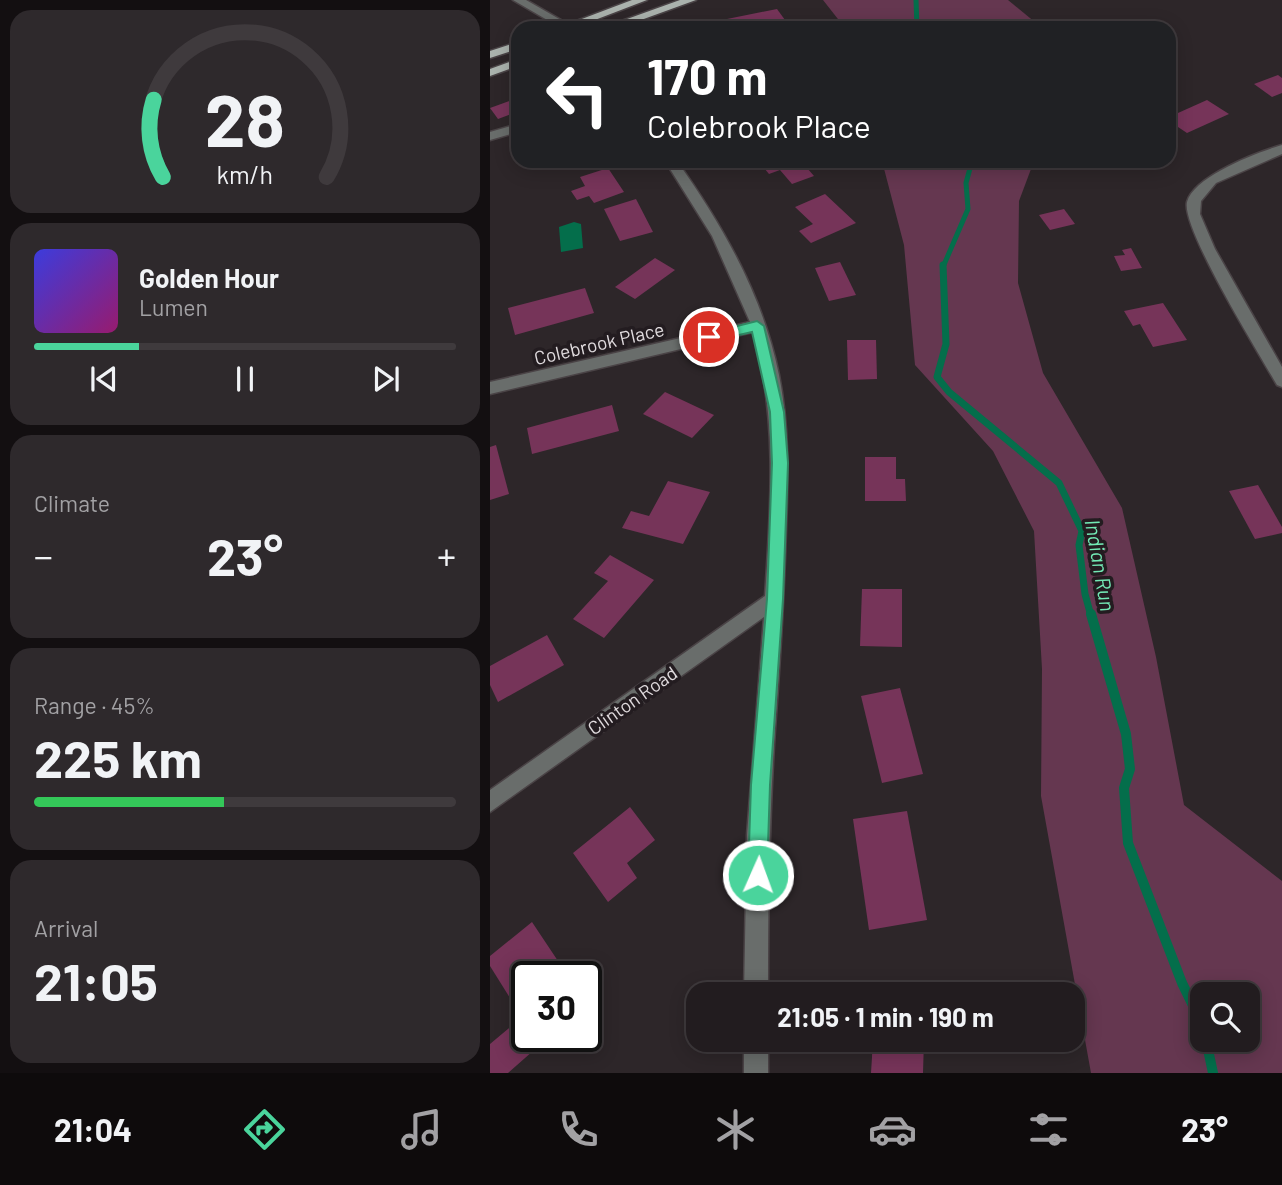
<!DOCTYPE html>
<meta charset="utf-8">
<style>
:root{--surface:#221c1f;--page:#2e292c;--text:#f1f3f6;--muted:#a2a1a4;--line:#3f3a3d;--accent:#4ad49c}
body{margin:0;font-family:Barlow,sans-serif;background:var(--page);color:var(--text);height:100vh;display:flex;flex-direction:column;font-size:26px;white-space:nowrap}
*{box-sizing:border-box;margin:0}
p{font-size:23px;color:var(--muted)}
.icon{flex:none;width:38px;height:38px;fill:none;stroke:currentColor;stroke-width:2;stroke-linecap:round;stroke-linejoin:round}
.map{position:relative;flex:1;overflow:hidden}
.drawer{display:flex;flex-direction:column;gap:10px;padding:10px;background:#130f11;width:490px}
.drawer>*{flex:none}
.guide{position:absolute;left:21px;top:21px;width:665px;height:147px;border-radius:21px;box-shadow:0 4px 18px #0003,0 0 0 2px var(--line);background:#202124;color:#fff;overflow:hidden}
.controls{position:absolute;left:700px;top:982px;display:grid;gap:14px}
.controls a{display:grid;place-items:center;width:70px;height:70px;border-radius:14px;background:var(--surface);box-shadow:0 4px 18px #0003,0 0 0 2px var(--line);font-size:35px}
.speed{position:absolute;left:21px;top:961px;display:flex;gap:14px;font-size:35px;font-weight:700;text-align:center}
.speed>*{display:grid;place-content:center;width:91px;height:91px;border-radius:50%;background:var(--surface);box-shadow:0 4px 18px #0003,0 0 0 2px var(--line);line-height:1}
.speed .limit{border:4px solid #111;border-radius:10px;background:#fff;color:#111}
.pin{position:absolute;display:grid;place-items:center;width:60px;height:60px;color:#fff;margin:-30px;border:4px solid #fff;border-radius:50%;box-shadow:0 2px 7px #0007}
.me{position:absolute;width:77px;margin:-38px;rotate:2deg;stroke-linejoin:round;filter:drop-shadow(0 0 5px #0008)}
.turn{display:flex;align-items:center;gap:24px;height:147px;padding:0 21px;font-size:32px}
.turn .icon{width:91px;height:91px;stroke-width:2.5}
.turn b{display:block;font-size:49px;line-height:60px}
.big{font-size:52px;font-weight:700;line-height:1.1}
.drawer .card{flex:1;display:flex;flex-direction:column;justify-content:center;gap:10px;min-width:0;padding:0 24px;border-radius:21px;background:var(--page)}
.drawer .dial{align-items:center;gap:0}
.dial svg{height:182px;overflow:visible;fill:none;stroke:var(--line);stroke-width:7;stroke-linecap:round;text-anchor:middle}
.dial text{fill:var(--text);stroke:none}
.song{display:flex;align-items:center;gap:21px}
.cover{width:84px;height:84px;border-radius:10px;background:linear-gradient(135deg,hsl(240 70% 55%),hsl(320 70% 35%))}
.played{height:7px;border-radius:4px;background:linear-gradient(90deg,var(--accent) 25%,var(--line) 25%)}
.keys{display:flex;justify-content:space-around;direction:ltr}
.heat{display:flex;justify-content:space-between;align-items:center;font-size:38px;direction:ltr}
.charge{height:10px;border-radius:5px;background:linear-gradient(90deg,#34c759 45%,var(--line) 0)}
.trip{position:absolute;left:196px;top:982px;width:399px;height:70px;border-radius:21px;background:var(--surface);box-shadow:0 4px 18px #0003,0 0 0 2px var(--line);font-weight:700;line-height:70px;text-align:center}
.dock{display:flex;height:112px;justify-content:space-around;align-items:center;background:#0e0b0c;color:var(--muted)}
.dock .icon{width:49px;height:49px}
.dock .current{color:var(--accent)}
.dock b{font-size:32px;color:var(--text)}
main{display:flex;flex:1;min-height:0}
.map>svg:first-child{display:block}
.green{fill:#653750;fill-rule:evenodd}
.water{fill:#046e4b}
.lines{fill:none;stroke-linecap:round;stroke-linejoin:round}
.stream-far2{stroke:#046e4b;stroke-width:5}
.stream-far1{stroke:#046e4b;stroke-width:7}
.stream{stroke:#046e4b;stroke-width:10}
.building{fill:#763459}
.minor-casing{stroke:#4a4346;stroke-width:3}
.major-casing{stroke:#4a4346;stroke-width:3}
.minor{fill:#696d6b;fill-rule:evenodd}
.major{fill:#aab2ad;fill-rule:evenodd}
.route{fill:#4ad49c;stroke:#308a65;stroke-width:2}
.labels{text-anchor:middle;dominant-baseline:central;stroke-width:7;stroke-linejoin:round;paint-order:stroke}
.street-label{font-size:19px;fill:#e0dbde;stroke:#231c20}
.water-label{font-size:21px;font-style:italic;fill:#73e9b5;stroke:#231c20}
</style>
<main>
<section class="drawer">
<div class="card dial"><svg viewBox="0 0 100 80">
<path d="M14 69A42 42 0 1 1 86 69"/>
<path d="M14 69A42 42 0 0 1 10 35" stroke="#4ad49c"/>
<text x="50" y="56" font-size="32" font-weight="700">28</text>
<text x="50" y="72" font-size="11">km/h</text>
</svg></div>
<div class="card">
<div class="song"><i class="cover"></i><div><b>Golden Hour</b><p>Lumen</p></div></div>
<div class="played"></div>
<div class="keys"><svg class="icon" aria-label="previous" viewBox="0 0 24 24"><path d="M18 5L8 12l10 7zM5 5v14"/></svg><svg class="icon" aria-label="pause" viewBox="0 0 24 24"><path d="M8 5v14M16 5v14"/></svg><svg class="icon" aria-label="next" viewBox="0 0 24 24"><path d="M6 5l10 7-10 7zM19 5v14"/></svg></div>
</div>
<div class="card"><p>Climate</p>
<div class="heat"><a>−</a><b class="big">23°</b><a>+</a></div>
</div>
<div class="card"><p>Range · 45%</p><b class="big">225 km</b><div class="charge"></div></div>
<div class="card"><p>Arrival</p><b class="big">21:05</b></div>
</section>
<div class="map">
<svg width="792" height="1073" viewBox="0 0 792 1073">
<rect width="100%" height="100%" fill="#2d2629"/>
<g class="green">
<polygon points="333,0 518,0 552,28 355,28"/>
<path d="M392,161H544L529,201L528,283L553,373L632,508L666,657L694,805L792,881V1073H601L551,796L552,669L544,531L503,451L425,365L414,245ZM712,994H758V1040H712Z"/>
</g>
<polygon class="water" points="84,222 91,224 93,248 71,252 69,227"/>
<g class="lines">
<g class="stream-far2">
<polyline points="426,0 427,28"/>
<polyline points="453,267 478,209 476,183 482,161"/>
</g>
<polyline class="stream-far1" points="453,265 456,344 447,377 459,392 569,483 592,531 589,545 595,594 601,616"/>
<g class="stream">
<polyline points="601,614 636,734 640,769 634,788 638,843 692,983 712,1024"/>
<polyline points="716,1040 723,1073"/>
</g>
</g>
<g class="building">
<polygon points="287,9 295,20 260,28 243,28 237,19"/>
<polygon points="788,75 792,78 792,93 782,97 764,84"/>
<polygon points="28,98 28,118 24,113 8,119 0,108"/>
<polygon points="717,100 739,114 697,133 679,121 679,117"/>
<polygon points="274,161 311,161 324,176 302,184 290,170 279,174 270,163"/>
<polygon points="118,168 134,192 104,203 99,196 87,200 81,191 95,186 90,177"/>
<polygon points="335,194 366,223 321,243 309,231 323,224 305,207"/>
<polygon points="146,199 163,232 130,241 114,209"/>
<polygon points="574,209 585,224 560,230 549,215"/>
<polygon points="641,248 652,268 631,271 624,256 635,255 632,250"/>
<polygon points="165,258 185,270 145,299 125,287"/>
<polygon points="350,262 366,295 339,301 325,268"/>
<polygon points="95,288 104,313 25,335 18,308"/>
<polygon points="673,303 697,340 663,347 650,324 643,326 634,311"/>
<polygon points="357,340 386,340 387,379 358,380"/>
<polygon points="175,392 224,415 202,438 153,414"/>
<polygon points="122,405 129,431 42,454 37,428"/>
<polygon points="6,445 19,494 0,500 0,447"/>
<polygon points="375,457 406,457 406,479 415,479 416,501 375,501"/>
<polygon points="178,481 220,492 193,544 132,528 141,511 159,516"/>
<polygon points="768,485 792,527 792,533 765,539 739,491"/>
<polygon points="120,555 164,580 114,638 83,619 118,581 104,573"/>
<polygon points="372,589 412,589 412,647 370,646"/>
<polygon points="57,635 74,665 8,702 0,685 0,666"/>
<polygon points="410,688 433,774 392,783 371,696"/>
<polygon points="140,807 165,840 137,863 147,878 118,902 83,853"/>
<polygon points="417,811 437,920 379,930 363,819"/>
<polygon points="42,922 78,976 37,976 37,1036 60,1036 18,1073 0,1073 0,1044 32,1017 0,966 0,956"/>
<polygon points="386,989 436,991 436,994 386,994"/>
<polygon points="383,1040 434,1040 433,1073 381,1073"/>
</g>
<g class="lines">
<defs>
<g id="minor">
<polygon points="23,0 36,0 85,28 71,28"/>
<polygon points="28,124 28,132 0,140 0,132"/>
<path d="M792,145V154L726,183L711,201L710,214L725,249L792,367V387L787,385C770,355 691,228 697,202C704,176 768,152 792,145Z"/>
<path d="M175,161H187C233,226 273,296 289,375C299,425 298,477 296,528C294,595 290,662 285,729C279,818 278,905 278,994H254L257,835L274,617L0,812V790L275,596C281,508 288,417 263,332L0,394V382L260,322L222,236Z"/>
<rect x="254" y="1040" width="24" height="33"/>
</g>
<g id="major">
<polygon points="142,0 157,0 84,28 68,28"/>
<polygon points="190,0 206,0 129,28 112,28"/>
<polygon points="28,42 28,49 0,58 0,51"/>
<polygon points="28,59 28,66 0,76 0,69"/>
</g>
</defs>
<use href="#minor" class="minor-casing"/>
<use href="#major" class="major-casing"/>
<use href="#minor" class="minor"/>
<use href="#major" class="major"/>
</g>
<polygon class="route" points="267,321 274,326 294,412 298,463 293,599 280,785 277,875 275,882 268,885 261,882 258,875 261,785 277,599 282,463 280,412 262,332 219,342 212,337 219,333"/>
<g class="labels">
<g class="street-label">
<text transform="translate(109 343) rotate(-13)">Colebrook Place</text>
<text transform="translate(142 700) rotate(-35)">Clinton Road</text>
</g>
<g class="water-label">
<text transform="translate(611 565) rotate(80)">Indian Run</text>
</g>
</g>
</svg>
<div class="controls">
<a><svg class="icon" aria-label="search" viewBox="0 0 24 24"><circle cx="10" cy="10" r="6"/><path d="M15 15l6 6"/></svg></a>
</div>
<div class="speed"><div class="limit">30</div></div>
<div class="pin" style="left:219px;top:337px;background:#d93025"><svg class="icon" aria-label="arrive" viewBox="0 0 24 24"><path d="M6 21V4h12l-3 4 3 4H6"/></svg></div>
<svg class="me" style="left:268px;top:875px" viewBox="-20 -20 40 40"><circle r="17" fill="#4ad49c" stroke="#fff" stroke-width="3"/><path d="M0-11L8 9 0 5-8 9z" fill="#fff"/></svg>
<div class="trip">21:05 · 1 min · 190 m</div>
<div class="guide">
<div class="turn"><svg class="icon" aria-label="left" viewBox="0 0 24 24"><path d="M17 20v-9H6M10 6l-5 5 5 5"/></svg><div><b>170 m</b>Colebrook Place</div></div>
</div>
</div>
</main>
<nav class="dock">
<b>21:04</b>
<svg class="icon current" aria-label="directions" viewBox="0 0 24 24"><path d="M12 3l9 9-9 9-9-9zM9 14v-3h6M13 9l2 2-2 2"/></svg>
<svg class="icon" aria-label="music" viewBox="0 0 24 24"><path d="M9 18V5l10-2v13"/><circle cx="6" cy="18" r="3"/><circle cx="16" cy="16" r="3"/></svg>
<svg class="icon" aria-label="phone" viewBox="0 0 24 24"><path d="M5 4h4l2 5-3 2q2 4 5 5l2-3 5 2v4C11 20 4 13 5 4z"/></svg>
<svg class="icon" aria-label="climate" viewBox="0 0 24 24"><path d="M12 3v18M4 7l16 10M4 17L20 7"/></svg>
<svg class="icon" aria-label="car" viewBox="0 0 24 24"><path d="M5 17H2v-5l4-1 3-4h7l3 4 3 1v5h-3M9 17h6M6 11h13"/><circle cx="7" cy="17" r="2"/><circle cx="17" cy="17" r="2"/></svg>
<svg class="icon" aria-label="filters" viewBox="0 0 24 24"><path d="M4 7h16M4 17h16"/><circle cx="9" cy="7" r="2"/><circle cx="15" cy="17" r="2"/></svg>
<b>23°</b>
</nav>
